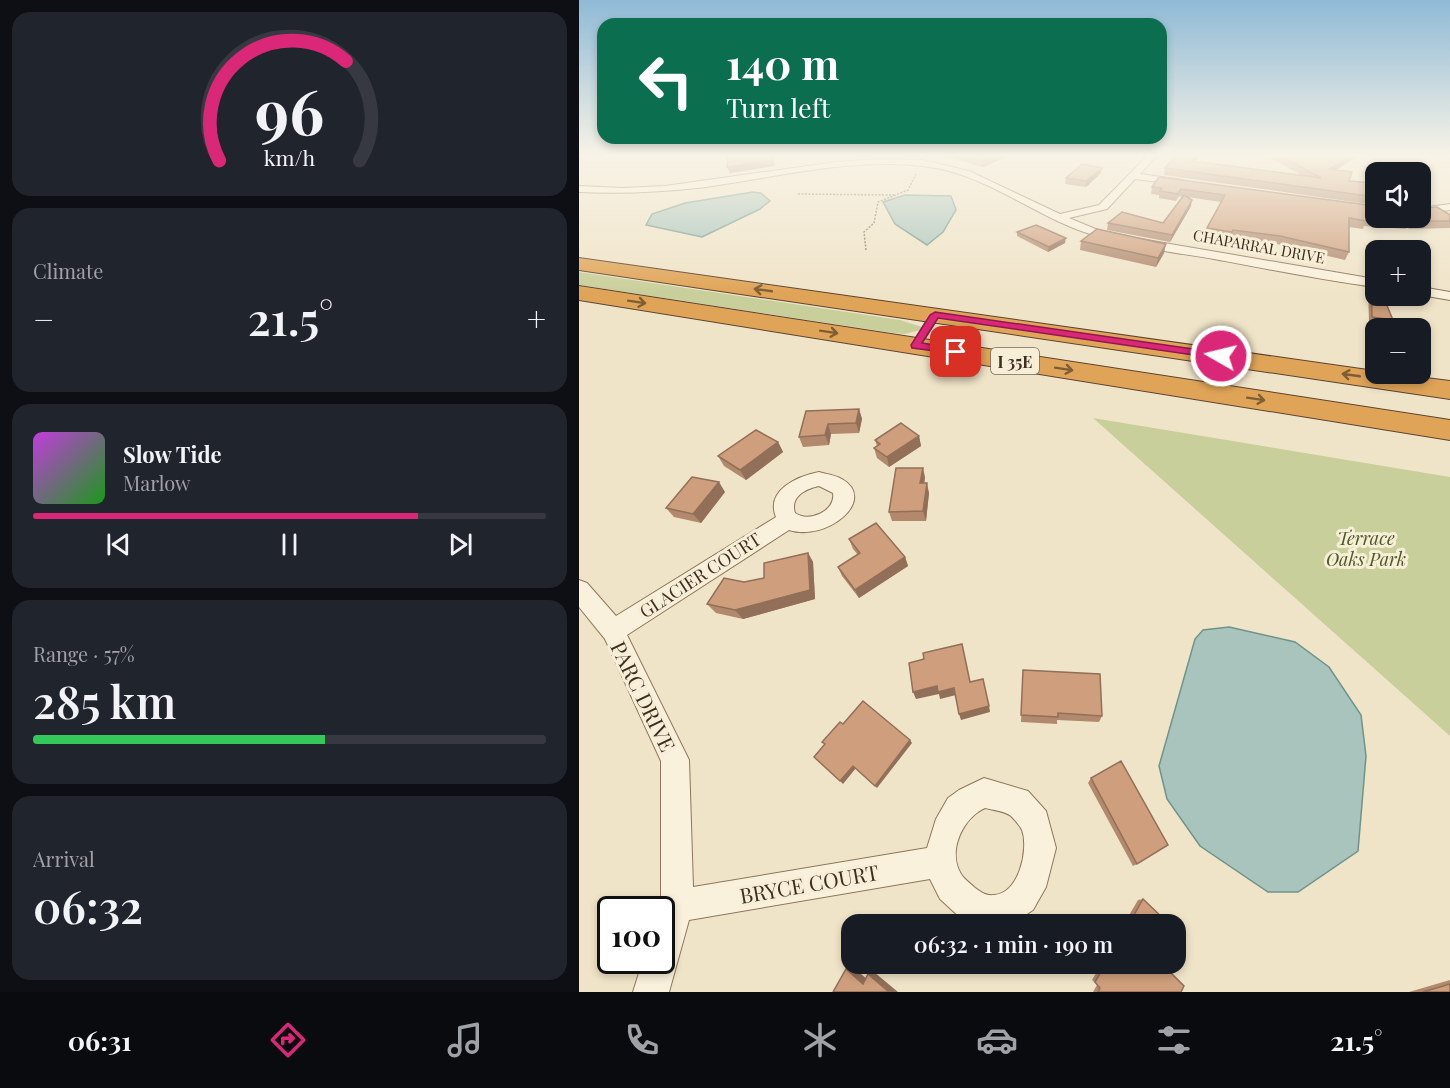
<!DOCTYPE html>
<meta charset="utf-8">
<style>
:root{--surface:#171b24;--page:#20242c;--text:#f1f3f6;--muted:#9ea1a6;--line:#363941;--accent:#db2777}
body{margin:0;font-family:"Playfair Display",serif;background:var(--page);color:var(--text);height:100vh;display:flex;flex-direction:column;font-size:22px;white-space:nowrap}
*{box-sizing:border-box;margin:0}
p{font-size:20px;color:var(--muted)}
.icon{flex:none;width:33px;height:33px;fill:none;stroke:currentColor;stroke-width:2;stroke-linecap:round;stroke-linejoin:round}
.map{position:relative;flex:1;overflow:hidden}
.details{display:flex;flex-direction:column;gap:12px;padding:12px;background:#0d0f14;width:579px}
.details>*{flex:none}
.guide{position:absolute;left:18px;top:18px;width:570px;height:126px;border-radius:18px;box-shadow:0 3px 9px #0003;background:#0b6e4f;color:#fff;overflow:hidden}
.controls{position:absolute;left:786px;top:162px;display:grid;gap:12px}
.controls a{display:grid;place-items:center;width:66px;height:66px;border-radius:12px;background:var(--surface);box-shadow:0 3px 9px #0003;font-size:30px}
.speed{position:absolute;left:18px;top:896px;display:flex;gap:12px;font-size:30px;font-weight:700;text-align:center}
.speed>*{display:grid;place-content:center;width:78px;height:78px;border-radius:50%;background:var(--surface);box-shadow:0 3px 9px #0003;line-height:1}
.speed .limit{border:3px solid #111;border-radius:9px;background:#fff;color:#111}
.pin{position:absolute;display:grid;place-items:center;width:51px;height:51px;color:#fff;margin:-26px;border-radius:12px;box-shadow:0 3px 9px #0006}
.me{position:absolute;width:66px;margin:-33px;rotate:278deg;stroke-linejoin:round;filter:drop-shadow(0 0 4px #0008)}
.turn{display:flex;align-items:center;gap:21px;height:126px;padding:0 30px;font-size:27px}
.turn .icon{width:78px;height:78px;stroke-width:2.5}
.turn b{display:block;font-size:42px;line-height:51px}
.big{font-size:45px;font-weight:600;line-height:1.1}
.details .tile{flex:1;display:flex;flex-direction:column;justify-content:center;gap:9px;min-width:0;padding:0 21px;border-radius:18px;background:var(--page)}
.details .dial{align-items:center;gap:0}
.dial svg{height:156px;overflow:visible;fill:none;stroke:var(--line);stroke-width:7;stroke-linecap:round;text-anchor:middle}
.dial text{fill:var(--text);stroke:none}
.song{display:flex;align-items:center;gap:18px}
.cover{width:72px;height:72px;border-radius:9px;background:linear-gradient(135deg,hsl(290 70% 55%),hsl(120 70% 35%))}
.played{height:6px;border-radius:3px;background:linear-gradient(90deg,var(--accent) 75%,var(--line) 75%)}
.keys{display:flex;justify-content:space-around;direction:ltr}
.heat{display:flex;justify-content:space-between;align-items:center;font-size:33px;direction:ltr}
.charge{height:9px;border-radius:4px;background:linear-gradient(90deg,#34c759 57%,var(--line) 0)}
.trip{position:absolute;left:262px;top:914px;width:345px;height:60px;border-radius:18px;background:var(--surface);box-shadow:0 3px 9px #0003;font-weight:600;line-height:60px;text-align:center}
.tab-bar{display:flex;height:96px;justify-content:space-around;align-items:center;background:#090b0e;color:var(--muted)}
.tab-bar .icon{width:42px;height:42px}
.tab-bar .active{color:var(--accent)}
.tab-bar b{font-size:27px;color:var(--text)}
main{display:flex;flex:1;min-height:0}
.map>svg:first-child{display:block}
.green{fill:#c9cf9b}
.water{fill:#a9c4bc;stroke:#6f938a;stroke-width:1.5}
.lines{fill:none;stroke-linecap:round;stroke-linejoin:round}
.service-casing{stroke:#8d765c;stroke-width:3}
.minor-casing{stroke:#8d765c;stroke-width:2}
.motorway-casing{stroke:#5b4430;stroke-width:2}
.path{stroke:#8d765c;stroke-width:1.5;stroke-dasharray:2 1.5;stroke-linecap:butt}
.service{fill:#faf1dc;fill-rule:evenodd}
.minor{fill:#faf1dc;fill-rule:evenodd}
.motorway{fill:#e0a458;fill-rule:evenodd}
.wall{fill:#b2896c}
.shaded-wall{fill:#916f58}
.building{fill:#cf9f7d;stroke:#916f58;stroke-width:1.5}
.oneway{stroke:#7e5d36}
.route{fill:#db2777;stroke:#8e194d;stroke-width:1.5}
.labels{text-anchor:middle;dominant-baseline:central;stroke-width:6;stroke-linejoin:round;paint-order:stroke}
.far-street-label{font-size:15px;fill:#3d2e20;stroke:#f7eed8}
.shield{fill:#f7eed8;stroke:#756857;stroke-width:1.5}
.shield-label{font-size:16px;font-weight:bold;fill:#3d2e20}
.park-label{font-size:18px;font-style:italic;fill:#4d5a26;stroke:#f7eed8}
.street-label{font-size:18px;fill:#3d2e20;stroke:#f7eed8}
.near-street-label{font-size:21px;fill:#3d2e20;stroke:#f7eed8}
</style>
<main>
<section class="details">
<div class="tile dial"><svg viewBox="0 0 100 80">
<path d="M14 69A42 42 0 1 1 86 69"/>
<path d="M14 69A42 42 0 0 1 79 18" stroke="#db2777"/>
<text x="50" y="56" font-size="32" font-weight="700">96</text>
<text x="50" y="72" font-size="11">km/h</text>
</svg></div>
<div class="tile"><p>Climate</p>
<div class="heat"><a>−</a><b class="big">21.5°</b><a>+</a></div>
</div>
<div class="tile">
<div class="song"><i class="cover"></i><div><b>Slow Tide</b><p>Marlow</p></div></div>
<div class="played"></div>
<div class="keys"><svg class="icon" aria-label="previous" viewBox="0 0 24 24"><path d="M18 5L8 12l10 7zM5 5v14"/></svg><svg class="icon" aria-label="pause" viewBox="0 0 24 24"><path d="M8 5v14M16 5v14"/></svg><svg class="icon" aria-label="next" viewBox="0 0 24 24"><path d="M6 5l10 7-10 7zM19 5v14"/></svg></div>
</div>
<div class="tile"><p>Range · 57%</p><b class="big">285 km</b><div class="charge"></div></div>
<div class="tile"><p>Arrival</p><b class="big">06:32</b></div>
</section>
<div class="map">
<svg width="871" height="992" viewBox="0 0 871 992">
<rect width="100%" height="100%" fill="#f0e4c8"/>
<g class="green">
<polygon points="0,272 321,320 343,327 342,330 325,334 314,333 0,285"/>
<polygon points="514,418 871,477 871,736"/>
</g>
<g class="water">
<polygon points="174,192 182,193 191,201 181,209 123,237 67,225 73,214 106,203"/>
<polygon points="326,195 372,196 377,210 364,232 348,245 316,224 304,202"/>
<polygon points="650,627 716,642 750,667 782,715 787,756 779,851 719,892 689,892 621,846 588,799 580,766 616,639 624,630"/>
</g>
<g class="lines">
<defs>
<polygon id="service" points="353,313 360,315 340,347 334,347 333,345"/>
<g id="minor">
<path d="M570,154H579L561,174L604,180L609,183L607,185L556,179L528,209L490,218L519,230L556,238L796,279V287C743,280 689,269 635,259C594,252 550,247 511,234C454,216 405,172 343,166C271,158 198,177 127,187C84,192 43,194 0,192V186L43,188L86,186L257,162L300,159L343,160L390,171L481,214L520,205Z"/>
<polygon points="871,204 871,210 842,214 842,208"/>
<polygon points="842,287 871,292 871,300 842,295"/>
<path d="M240,472C247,474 256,475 263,479C299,500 248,542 210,530L48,635L110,760L114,887L348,848L357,819L369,798L380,790L405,778L449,791L467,811L477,848L467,887L454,910L433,924L386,922L361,899L351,879L110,920L90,992H54L64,960H82V761L26,639L0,607V580L8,583L37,616L197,517C186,490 219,476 240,472ZM240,486L254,493C257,511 230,523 216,513C211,497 226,489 240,486ZM406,808C414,810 426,811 432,816C436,820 441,826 443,830C450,849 440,894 415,895C406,896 402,892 395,887C391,883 385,879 382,874C368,851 384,818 406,808Z"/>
</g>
<g id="motorway">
<polygon points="0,258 796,371 796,374 815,374 871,381 871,399 0,270"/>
<polygon points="0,286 871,420 871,440 0,300"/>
</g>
</defs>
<use href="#service" class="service-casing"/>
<use href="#minor" class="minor-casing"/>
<use href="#motorway" class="motorway-casing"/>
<g class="path">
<polyline points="219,194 316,195"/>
<polyline points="287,250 285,232 295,223 299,202 329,190 337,174"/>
</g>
<use href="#service" class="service"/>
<use href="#minor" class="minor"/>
<use href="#motorway" class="motorway"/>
</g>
<g class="wall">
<polygon points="362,154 434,154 404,167 368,157"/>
<polygon points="598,154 622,154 616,162 722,175 684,154 782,154 757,170 770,181 796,183 796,206 796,205 585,175 586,168"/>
<polygon points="522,173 507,187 486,184 487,178"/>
<polygon points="580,177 796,206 845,208 871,215 871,228 830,229 828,227 827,229 785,226 784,229 770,227 770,252 766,260 698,244 652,238 651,240 626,236 628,228 642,202 608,197 612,206 591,242 528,230 529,223 584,223 603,197 600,196 597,201 580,198 580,195 572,194 573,187"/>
<polygon points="438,232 486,243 469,252 438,236"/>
<polygon points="502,241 585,253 577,267 501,250"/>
<polygon points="792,284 814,320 811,325 790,322 789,288"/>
<polygon points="280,409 283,419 280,433 252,434 250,445 224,447 220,437"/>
<polygon points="340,436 342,446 310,467 298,458 295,448 298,446 296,440"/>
<polygon points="199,442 204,452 167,480 145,466 139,456"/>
<polygon points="346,477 345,483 350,493 347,521 313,521 310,512"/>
<polygon points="146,492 122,523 95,517 87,508"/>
<polygon points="270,539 326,557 329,566 280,598 263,576 259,567 279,555 274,549"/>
<polygon points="229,553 234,562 236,599 164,619 137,613 128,604 165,582 185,578"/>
<polygon points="444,670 523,716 520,722 478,720 478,724 442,722"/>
<polygon points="512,778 558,864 554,866 509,783"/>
<polygon points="564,899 590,924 545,924 559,900"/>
<polygon points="523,963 586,963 585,966 602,992 514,992 518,985 513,980"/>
<polygon points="871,980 871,992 830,992"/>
</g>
<g class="shaded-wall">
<polygon points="193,154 194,154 196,166 151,173 148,167"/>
<polygon points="418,154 434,154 404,167 404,160"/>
<polygon points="619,154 622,154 611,168 613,161"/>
<polygon points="775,154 782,154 747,176 750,169"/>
<polygon points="523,168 522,173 507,187 507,181"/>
<polygon points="613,200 612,206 591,242 593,235"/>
<polygon points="487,238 486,243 469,252 470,247"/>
<polygon points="587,244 585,253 577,267 579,258"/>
<polygon points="280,409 283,419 280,433 277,423"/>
<polygon points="249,424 252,434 250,445 246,435"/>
<polygon points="340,436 342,446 310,467 308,457"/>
<polygon points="199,442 204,452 167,480 161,470"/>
<polygon points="344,468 346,477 344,493 341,483"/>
<polygon points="140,482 146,492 122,523 114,514"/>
<polygon points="348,483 350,493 347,521 344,511"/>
<polygon points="229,553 234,562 236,599 164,619 156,610"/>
<polygon points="326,557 329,566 280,598 276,590"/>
<polygon points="358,686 375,688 377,695 361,699 360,694 337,699 334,692"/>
<polygon points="410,706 411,712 382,720 380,714"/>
<polygon points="331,740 333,743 298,788 296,786"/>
<polygon points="274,766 277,768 264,784 261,781"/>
<polygon points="274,967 290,981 284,984 267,969"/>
<polygon points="295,972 319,992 310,992 289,974"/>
</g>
<g class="building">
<polygon points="149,154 193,154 194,160 148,167"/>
<polygon points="382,154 418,154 404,160"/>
<polygon points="598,154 619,154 613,161 742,178 698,154 775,154 750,169 773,172 770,181 796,183 796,197 586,168"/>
<polygon points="503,164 523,168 507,181 487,178"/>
<polygon points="580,177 796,206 796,218 832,218 832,221 787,218 787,221 770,218 770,252 701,236 654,230 653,232 628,228 646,195 602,189 599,194 581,191 583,188 573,187"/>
<polygon points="605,195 613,200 593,235 529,223 543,212 584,223"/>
<polygon points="842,196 845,199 845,208 858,207 871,215 871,221 834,221 832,218 842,218"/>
<polygon points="457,225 487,238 470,247 438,232"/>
<polygon points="518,229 587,244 579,258 502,241"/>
<polygon points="792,284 796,284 796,296 804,296 814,320 793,317"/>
<polygon points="280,409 277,423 249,424 246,435 220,437 227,411"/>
<polygon points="322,423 340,436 308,457 295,448 301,444 296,440"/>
<polygon points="177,430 199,442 161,470 139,456"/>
<polygon points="317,468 344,468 341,483 348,483 344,511 310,512"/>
<polygon points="113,477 140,482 114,514 87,508"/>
<polygon points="297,523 326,557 276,590 259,567 281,553 270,539"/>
<polygon points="229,553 231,590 156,610 128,604 145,578 165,582 185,578 185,563"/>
<polygon points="383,644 391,682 404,679 410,706 380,714 375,688 359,692 358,686 334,692 330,663 345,659 344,653"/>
<polygon points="444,670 521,674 523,716 479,713 479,717 442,715"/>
<polygon points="284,701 331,740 296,786 274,766 261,781 235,757 246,744 243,742 261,722 264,724"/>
<polygon points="542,761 589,845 558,864 512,778"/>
<polygon points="564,899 590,924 550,924"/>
<polygon points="597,931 600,934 597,941"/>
<polygon points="527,963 586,963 585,966 605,986 602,992 519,992 521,988 516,982"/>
<polygon points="267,969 284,984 289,974 310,992 254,992"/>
<polygon points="871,984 871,992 844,992"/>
</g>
<defs><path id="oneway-shaft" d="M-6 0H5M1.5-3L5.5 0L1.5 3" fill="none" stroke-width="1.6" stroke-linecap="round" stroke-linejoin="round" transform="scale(1.5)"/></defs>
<g class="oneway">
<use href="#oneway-shaft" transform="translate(184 290) rotate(-172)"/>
<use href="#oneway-shaft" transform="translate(58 302) rotate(9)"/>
<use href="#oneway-shaft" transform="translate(250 332) rotate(9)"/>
<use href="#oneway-shaft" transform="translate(485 369) rotate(9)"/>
<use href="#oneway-shaft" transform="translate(772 375) rotate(-172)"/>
<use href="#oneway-shaft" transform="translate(677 399) rotate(9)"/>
</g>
<linearGradient id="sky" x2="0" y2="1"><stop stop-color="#8fbad6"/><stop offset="0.53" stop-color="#f8f3e6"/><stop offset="1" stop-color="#f8f3e6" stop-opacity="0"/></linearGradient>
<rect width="871" height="293" fill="url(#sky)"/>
<polygon class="route" points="356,312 642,353 647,356 642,359 359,318 343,343 380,349 380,354 333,348 332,345 351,315"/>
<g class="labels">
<g class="far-street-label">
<text transform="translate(680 246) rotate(10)">CHAPARRAL DRIVE</text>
</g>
<rect class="shield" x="412" y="348" width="48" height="26" rx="4.5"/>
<g class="shield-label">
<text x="436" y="361">I 35E</text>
</g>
<g class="park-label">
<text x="787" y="538">Terrace<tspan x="787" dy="21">Oaks Park</tspan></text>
</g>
<g class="street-label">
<text transform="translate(121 575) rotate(-33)">GLACIER COURT</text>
</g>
<g class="near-street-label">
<text transform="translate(65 696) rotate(64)">PARC DRIVE</text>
<text transform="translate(230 883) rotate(-10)">BRYCE COURT</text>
</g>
</g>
</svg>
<div class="controls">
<a><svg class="icon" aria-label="sound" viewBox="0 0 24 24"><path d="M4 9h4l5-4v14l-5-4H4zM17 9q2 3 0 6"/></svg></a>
<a>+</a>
<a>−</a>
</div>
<div class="speed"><div class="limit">100</div></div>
<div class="pin" style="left:377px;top:352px;background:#d93025"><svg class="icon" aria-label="arrive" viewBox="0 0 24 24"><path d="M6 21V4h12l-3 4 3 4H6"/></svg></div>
<svg class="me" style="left:642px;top:356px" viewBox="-20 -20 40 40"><circle r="17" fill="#db2777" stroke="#fff" stroke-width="3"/><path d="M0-11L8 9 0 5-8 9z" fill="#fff"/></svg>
<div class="trip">06:32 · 1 min · 190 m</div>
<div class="guide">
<div class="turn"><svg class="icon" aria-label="left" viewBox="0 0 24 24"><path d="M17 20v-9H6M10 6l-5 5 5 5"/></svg><div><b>140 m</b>Turn left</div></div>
</div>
</div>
</main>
<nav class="tab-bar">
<b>06:31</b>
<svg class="icon active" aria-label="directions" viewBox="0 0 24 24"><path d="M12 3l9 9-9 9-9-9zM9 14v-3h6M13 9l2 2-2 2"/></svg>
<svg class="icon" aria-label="music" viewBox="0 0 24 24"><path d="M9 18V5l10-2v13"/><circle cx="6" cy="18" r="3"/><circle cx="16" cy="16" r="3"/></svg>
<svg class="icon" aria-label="phone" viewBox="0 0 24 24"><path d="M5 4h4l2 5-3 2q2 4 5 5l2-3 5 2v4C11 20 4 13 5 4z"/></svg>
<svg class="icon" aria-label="climate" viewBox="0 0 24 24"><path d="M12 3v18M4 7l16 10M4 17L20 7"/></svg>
<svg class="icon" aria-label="car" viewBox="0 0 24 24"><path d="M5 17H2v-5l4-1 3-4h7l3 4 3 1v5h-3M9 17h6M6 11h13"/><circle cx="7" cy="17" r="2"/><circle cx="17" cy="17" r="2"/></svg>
<svg class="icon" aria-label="filters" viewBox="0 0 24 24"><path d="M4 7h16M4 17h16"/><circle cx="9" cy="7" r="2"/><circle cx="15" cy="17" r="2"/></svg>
<b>21.5°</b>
</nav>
